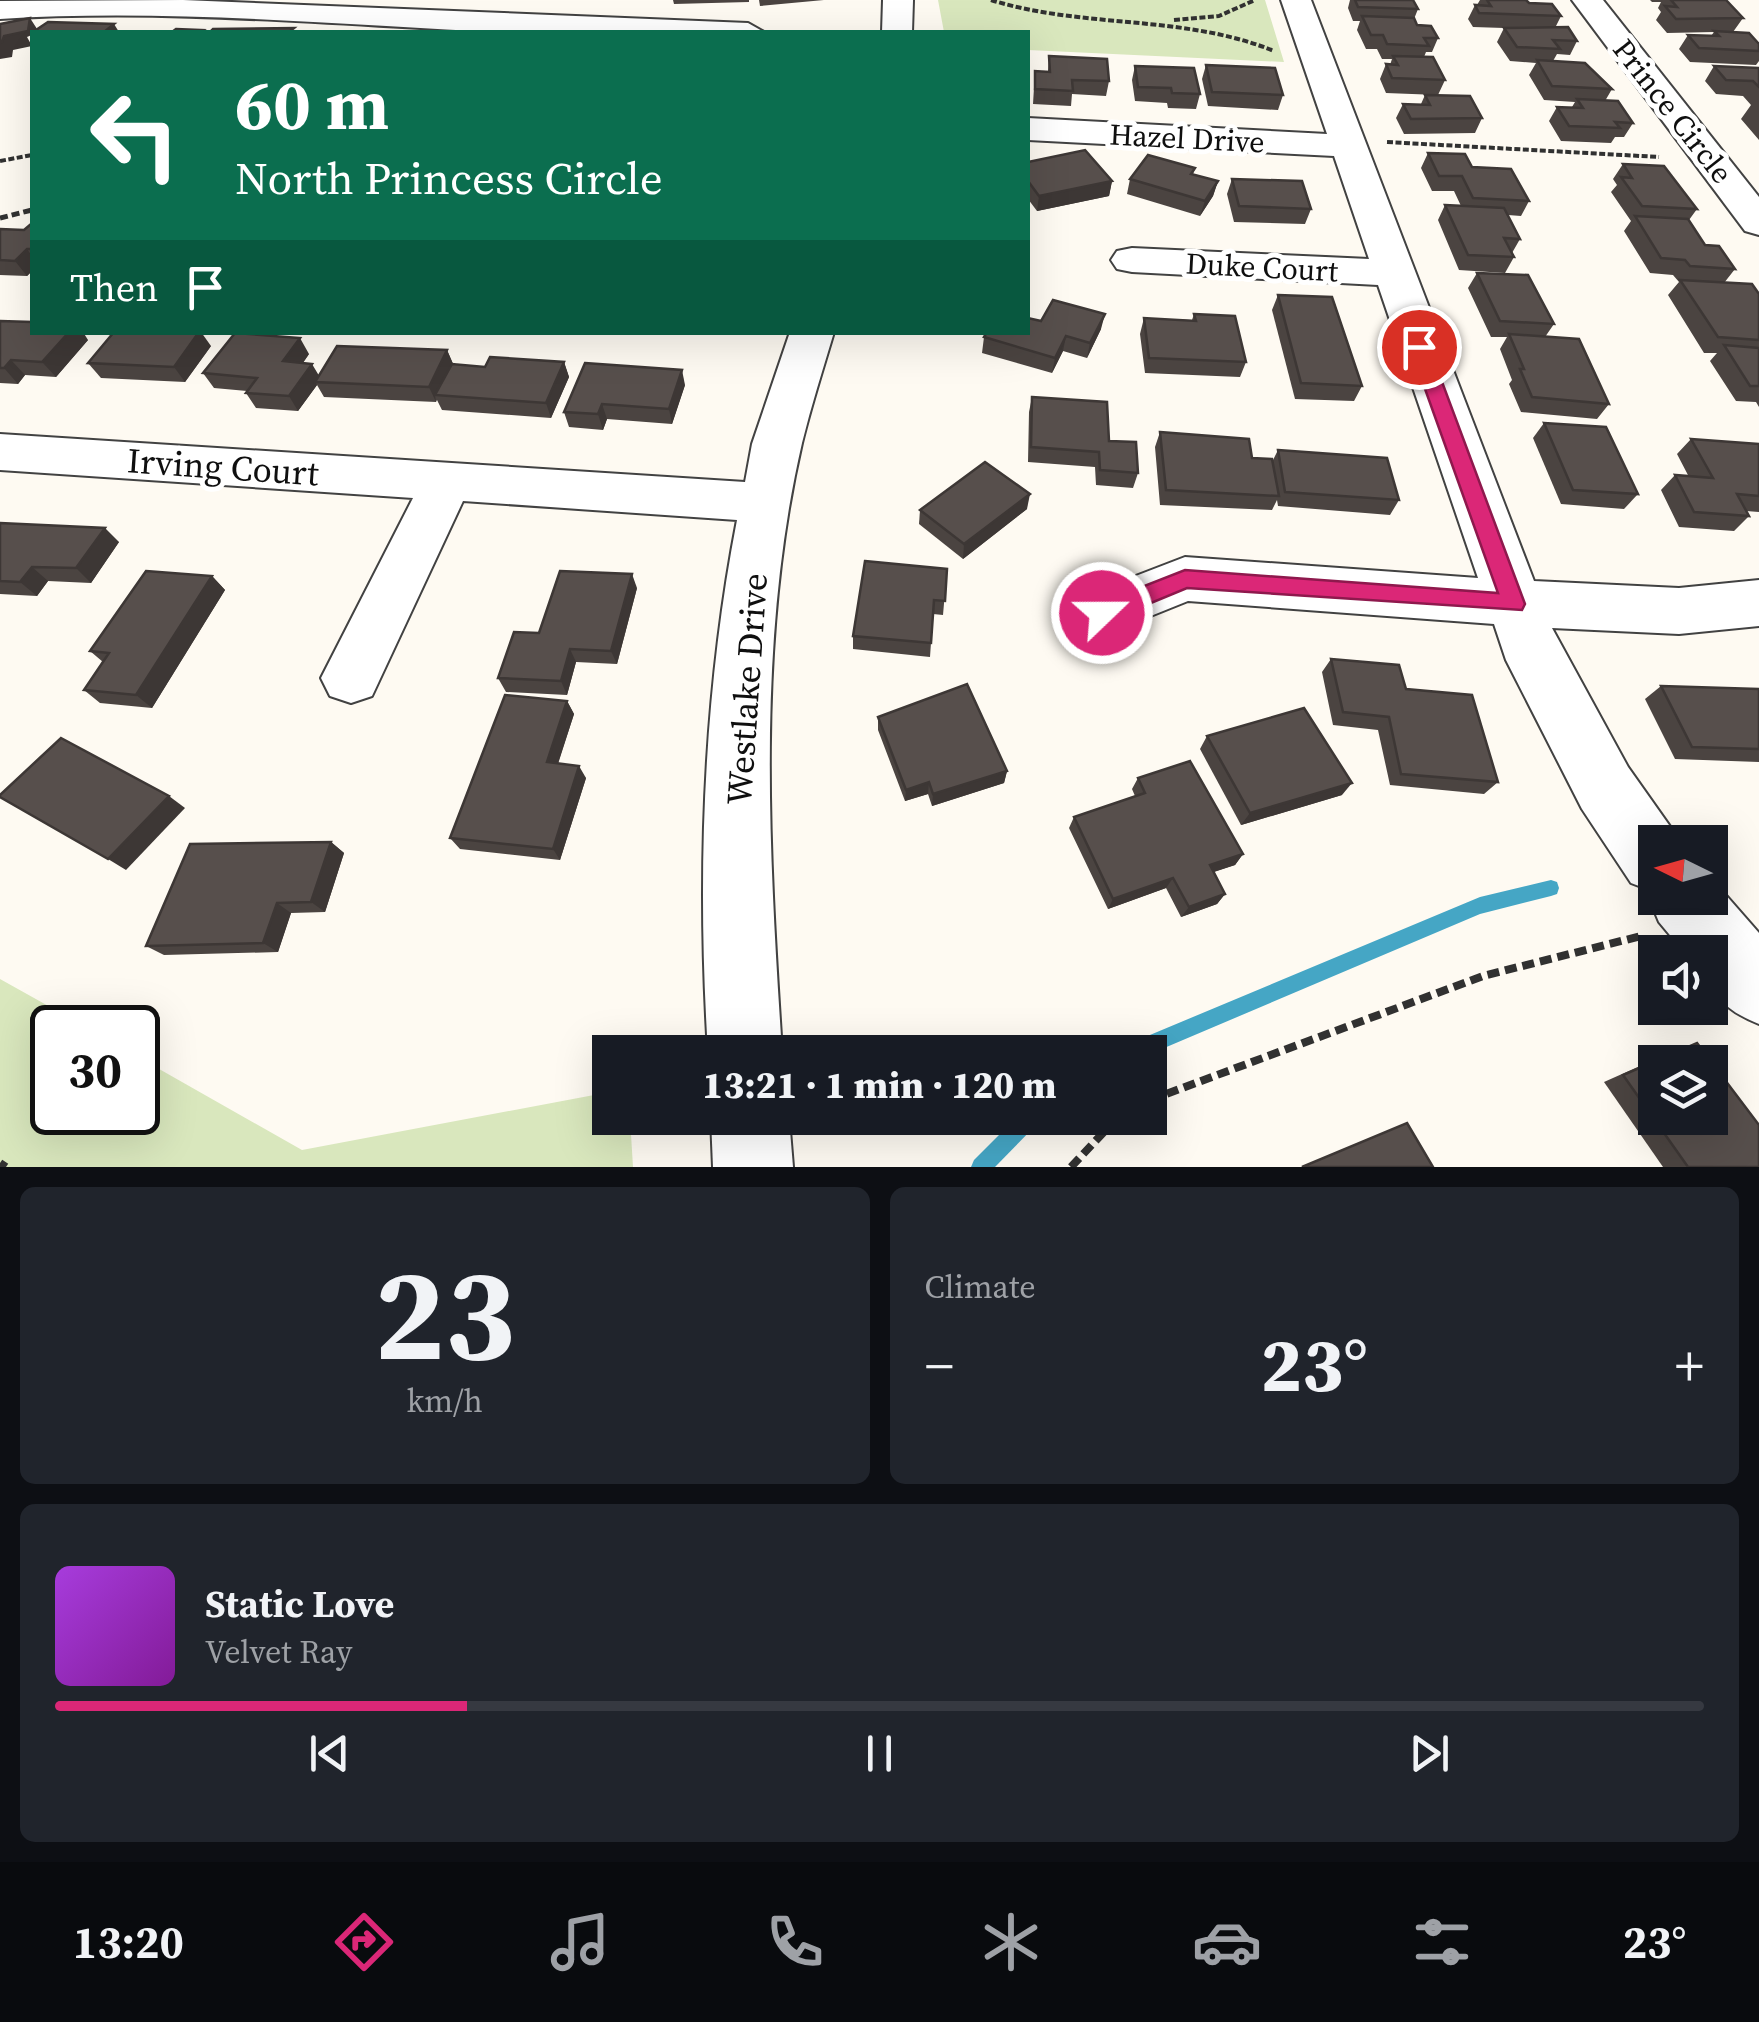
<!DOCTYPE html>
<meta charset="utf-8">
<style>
:root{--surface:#171b24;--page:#20242c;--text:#f1f3f6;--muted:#9ea1a6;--line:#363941;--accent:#db2777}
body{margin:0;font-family:"Source Serif 4",serif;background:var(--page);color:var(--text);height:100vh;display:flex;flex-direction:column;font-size:38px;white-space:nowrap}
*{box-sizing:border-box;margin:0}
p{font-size:32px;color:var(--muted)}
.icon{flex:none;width:55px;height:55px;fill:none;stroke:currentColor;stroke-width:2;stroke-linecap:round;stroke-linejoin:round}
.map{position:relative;height:1167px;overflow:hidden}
.panel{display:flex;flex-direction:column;gap:20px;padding:20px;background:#0d0f14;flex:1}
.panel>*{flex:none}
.guide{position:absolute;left:30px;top:30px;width:1000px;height:305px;border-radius:0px;box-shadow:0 10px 40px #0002;background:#0b6e4f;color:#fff;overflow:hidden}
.needle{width:65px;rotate:275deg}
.controls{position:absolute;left:1638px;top:825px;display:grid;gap:20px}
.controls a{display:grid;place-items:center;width:90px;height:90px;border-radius:0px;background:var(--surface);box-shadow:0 10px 40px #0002;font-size:50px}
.speed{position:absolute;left:30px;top:1005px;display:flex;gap:20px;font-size:50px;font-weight:700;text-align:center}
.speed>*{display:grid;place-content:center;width:130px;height:130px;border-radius:50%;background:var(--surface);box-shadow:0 10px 40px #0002;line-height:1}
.speed .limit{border:5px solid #111;border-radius:15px;background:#fff;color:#111}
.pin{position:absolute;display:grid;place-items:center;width:85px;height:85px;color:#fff;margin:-42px;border:5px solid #fff;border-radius:50%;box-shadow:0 2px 10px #0007}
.me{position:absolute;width:110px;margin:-55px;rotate:68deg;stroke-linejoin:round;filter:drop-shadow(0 0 8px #0008)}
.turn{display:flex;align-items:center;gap:35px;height:210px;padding:0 40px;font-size:45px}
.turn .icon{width:130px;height:130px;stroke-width:2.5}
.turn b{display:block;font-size:70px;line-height:85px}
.then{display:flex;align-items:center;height:95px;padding:0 40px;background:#0003;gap:20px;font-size:38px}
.big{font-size:75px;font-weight:800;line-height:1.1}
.panel .widget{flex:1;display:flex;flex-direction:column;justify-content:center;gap:15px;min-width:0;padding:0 35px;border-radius:15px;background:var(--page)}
.panel .dial{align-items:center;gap:0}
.dial b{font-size:130px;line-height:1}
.song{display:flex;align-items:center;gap:30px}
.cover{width:120px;height:120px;border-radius:15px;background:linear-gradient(135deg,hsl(280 70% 55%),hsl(290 70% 35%))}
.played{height:10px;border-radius:5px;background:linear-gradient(90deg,var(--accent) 25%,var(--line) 25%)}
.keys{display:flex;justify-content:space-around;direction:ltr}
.heat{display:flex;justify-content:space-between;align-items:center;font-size:55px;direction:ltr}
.panel .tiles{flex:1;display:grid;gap:20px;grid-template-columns:1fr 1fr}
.widget:last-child{grid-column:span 2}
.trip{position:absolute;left:592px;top:1035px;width:575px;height:100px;border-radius:0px;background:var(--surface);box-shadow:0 10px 40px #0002;font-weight:800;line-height:100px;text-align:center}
.tab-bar{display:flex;height:160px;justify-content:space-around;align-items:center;background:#090b0e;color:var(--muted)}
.tab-bar .icon{width:70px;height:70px}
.tab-bar .on{color:var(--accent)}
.tab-bar b{font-size:45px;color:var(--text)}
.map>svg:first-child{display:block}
.green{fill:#d9e7bd}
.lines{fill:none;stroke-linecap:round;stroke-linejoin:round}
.stream{fill:#45a6c5;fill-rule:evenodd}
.minor-casing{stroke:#424242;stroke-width:4}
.path-far2{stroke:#313131;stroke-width:4;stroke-dasharray:6 2.5;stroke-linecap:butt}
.path-far1{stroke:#313131;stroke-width:5;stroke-dasharray:8 4;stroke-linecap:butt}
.path{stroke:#313131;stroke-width:8;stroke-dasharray:12 6;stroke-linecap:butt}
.minor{fill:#fff;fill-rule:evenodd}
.wall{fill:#4b4441}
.shaded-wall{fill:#3d3735}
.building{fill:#574f4c;stroke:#3d3735;stroke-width:2.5;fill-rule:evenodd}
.route{fill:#db2777;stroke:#8e194d;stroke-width:2.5}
.labels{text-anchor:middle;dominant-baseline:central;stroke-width:10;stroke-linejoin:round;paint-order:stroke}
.far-street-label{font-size:30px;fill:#0f0f0f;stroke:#fff}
.street-label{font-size:35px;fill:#0f0f0f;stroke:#fff}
</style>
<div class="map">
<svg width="1759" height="1167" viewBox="0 0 1759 1167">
<rect width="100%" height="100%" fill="#fefaf2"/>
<g class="green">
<polygon points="938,0 1265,0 1284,62 1028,50 1028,32 944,32"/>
<polygon points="0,979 86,1027 52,1028 52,1112 138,1112 138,1057 302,1150 610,1092 610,1118 630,1118 633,1167 0,1167"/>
</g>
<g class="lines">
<g class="stream">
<polygon points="1551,880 1557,882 1559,888 1557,894 1551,896 1480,914 1150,1054 1150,1052 1124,1052 1126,1045 1480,897"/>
<polygon points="1016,1118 1039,1118 1036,1125 995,1167 971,1167 974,1160"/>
</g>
<defs>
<g id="minor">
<path d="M183,0L748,23L764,32C510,49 254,3 0,19V1Z"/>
<polygon points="883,0 913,0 912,32 882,32"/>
<path d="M1281,0H1311L1534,581L1679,588L1759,580V626L1679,634L1552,628L1628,767L1681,842H1655V898H1710V877L1759,933V1024C1720,1008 1710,994 1710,952H1684L1659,922L1649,898L1652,891L1631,883L1582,809L1506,660L1494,624L1188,601L1101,636L1081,629L1073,613L1081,597L1185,557L1478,578L1378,285L1132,272L1117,269L1111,260L1117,251L1132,248L1369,259L1334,156L1028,140V118L1327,134Z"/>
<polygon points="1572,0 1603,0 1759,197 1759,235 1745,231"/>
<path d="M790,332H834C823,369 811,406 802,443C756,641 769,851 782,1052H708C697,875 703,695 737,520L463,501L372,696L351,703L330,696L321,678L413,498L0,470V434L745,482L752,444Z"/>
<polygon points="711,1118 789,1118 793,1167 713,1167"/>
</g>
</defs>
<use href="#minor" class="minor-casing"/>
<g class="path-far2">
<path d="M991,0C1084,29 1183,14 1274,51"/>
<polyline points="1174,20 1219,16 1255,0"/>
<polyline points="1387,142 1659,157"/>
<polyline points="0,161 32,155"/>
</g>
<polyline class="path-far1" points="0,218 32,210"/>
<g class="path">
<polyline points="1150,1100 1483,976 1641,936"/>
<polyline points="0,1163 6,1167"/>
<polyline points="1071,1167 1117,1118"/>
</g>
<use href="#minor" class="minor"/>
</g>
<g class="wall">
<polygon points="673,0 749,0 749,2 674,4"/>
<polygon points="759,0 824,0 760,6"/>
<polygon points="1350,0 1413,0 1418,9 1414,19 1417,25 1438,38 1432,52 1426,52 1424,57 1445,80 1438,95 1386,93 1380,79 1386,64 1390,65 1392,59 1382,59 1377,49 1366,49 1357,30 1360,21 1353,21 1348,8"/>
<polygon points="1480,0 1526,0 1529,3 1561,16 1555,28 1577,41 1570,55 1557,54 1553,61 1612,89 1605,101 1633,123 1624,137 1615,137 1611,143 1561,141 1549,121 1557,107 1572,107 1575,102 1544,100 1529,75 1536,63 1510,61 1497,42 1504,28 1473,27 1468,19 1475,5 1477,5"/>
<polygon points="1650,0 1726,0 1743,18 1733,32 1759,44 1759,61 1756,65 1690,62 1679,49 1688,35 1711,36 1714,32 1667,33 1656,20 1661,12 1658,8 1661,2 1652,2"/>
<polygon points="1049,56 1109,81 1106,96 1072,94 1071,106 1033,104 1035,71 1048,71"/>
<polygon points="1206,65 1283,95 1278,110 1208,106 1202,79"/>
<polygon points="1135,66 1200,94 1196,109 1168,108 1167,103 1135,101 1132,80"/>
<polygon points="1714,66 1759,68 1759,140 1741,119 1751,105 1743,96 1716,94 1705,81"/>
<polygon points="1425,95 1482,118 1475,133 1404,134 1396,118 1403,104 1421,104"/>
<polygon points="1428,153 1472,167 1529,201 1521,216 1508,215 1520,239 1512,253 1514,257 1505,273 1459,270 1438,220 1445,205 1461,206 1454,191 1432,191 1421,168"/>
<polygon points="1028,162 1112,181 1109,196 1037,211 1028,199"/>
<polygon points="1623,164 1697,209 1689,220 1705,245 1735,269 1724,283 1759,294 1759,407 1756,402 1736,401 1710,361 1717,353 1704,353 1668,295 1679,282 1673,275 1650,273 1624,231 1631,221 1611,192 1617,185 1613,179"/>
<polygon points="1195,168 1193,174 1218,181 1213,196 1200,216 1127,194 1130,179"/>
<polygon points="1232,179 1311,209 1305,224 1234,222 1227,194"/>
<polygon points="32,224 32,271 27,276 0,275 0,229 24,230"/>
<polygon points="1477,273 1554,324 1545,337 1609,404 1597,419 1521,412 1509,384 1512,380 1500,349 1507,337 1491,337 1468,288"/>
<polygon points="1278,295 1362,386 1354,401 1295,399 1272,310"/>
<polygon points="1194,314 1246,362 1240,377 1145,373 1140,334 1144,318 1192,320"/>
<polygon points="0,321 88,340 56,377 25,375 18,384 0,383"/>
<polygon points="1041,321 1101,329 1087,358 1063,351 1052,373 982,353 984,337"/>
<polygon points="211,346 185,382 101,378 88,363"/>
<polygon points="447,350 453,364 485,367 564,362 569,377 551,418 442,410 437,400 436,402 324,397 317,385 298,411 256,408 246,393 247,391 214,388 203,373 309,354 303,363 319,376"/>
<polygon points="685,385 672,424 607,419 603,430 569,427 564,412"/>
<polygon points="1032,397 1109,441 1138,473 1133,488 1096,485 1095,467 1028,462 1029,412"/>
<polygon points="1544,423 1638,494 1624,509 1561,504 1533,438"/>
<polygon points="1160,432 1272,462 1278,450 1399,500 1390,515 1278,506 1277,500 1272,510 1160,505 1155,447"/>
<polygon points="1691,439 1759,444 1759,512 1746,511 1749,516 1734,531 1679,527 1661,490 1675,475 1689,477 1677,454"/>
<polygon points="1027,509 963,559 919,524 920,510"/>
<polygon points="0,523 119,542 91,583 48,581 37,596 0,594"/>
<polygon points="947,569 943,615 933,614 930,657 853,649 853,636"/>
<polygon points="212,576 225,590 152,708 100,703 84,690 103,662 90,651"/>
<polygon points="637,588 617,664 576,662 567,695 506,692 498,678 539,633"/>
<polygon points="1331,659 1406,689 1498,782 1484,794 1390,785 1378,730 1333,725 1322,672"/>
<polygon points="1661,686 1759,689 1759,762 1675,759 1645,699"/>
<polygon points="567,701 574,714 558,764 586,778 560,860 460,849 450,838"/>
<polygon points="878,717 1007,771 1004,783 932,806 928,794 905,801 878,730"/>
<polygon points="1207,736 1342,795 1241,825 1200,749"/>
<polygon points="1138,778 1243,854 1235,865 1213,872 1225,894 1217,904 1181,917 1166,888 1108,909 1069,828 1074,817 1135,796 1132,789"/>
<polygon points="331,842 344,853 325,912 291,913 278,952 164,955 146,946"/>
<polygon points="1697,1043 1759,1167 1663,1167 1604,1082 1676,1050"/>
</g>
<g class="shaded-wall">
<polygon points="30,18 39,32 27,37 32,46 13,50 12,57 0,59 0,43 4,36"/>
<polygon points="114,24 119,32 104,32"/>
<polygon points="1112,181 1109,196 1037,211 1039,196"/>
<polygon points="1218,181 1213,196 1200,216 1205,201"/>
<polygon points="27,249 32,256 32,271 27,276 15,261"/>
<polygon points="1105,314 1101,329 1087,358 1090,343"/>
<polygon points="69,332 83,332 88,340 56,377 42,362"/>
<polygon points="199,332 201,332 211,346 185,382 174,367"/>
<polygon points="1066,336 1063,351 1052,373 1055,358"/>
<polygon points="300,338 309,354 293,376 283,361"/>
<polygon points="447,350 454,366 435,395 436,402 429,387"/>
<polygon points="11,360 25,375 18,384 4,368"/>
<polygon points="564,362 569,377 551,418 546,403"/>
<polygon points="312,364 321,379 315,382 317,385 298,411 289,396"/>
<polygon points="682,370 685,385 672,424 669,409"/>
<polygon points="602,404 607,419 603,430 598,414"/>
<polygon points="1030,494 1027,509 963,559 964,544"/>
<polygon points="105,528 119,542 91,583 76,568"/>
<polygon points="32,567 48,581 37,596 20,582"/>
<polygon points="632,574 637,588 617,664 611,651"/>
<polygon points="212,576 225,590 152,708 136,695"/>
<polygon points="570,649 576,662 567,695 561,681"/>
<polygon points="567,701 574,714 554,775 547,762"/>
<polygon points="579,766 586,778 560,860 553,849"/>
<polygon points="1007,771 1004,783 932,806 933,794"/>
<polygon points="929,782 928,794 905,801 906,790"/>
<polygon points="1352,783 1342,795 1241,825 1250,813"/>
<polygon points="169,796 185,808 126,870 108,859"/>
<polygon points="331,842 344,853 325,912 311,902"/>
<polygon points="1243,854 1235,865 1202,876 1210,865"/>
<polygon points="1173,878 1166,888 1108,909 1113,899"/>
<polygon points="1225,894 1217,904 1181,917 1189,907"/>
<polygon points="277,903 291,913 278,952 263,943"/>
</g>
<g class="building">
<polygon points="1355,0 1413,0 1418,9 1358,7"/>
<polygon points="1487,0 1526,0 1529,3 1552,4 1561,16 1479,13 1475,5 1491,6"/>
<polygon points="1671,0 1726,0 1743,18 1676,19 1665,6 1677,7"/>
<polygon points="1362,16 1414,18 1417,25 1431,26 1438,38 1424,38 1429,46 1387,44 1383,35 1371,35"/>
<polygon points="30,18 28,31 4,36 2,42 0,43 0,24"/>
<polygon points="48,22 114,24 104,32 33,32"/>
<polygon points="1568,27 1577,41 1553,40 1560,49 1517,47 1504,28"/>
<polygon points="294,28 289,32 210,32 213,29"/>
<polygon points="176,29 203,30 200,32 172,32"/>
<polygon points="1714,31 1749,33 1759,44 1759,51 1699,48 1688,35 1719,36"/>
<polygon points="1049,56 1107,59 1109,81 1072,80 1073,91 1035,89 1035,71 1050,72"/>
<polygon points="1393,56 1433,57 1445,80 1392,78 1386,64 1398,65"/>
<polygon points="1537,60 1585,63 1612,89 1552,86"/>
<polygon points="1206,65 1275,68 1283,95 1212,92"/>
<polygon points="1135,66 1194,68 1200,94 1172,93 1171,88 1138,87"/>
<polygon points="1714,66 1759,68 1759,87 1753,81 1726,80"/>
<polygon points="1425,95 1470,96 1482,118 1411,119 1403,104 1430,105"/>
<polygon points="1577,99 1618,101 1633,123 1615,122 1620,128 1569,126 1557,107 1583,108"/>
<polygon points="1085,150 1112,181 1039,196 1028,181 1028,162"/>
<polygon points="1428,153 1465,154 1472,167 1511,169 1529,201 1473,198 1462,176 1439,176"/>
<polygon points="1148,155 1195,168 1191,174 1218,181 1205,201 1130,179"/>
<polygon points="1623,164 1664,166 1697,209 1642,206 1621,177 1632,178"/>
<polygon points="1232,179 1302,181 1311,209 1239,206"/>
<polygon points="1445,205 1504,208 1520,239 1504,238 1514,257 1468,255"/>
<polygon points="1635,216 1688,219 1705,245 1719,246 1735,269 1690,266 1685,260 1661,258"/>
<polygon points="31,224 32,224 32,249 27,249 15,261 0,260 0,229 24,230"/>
<polygon points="1477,273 1528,275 1554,324 1500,321"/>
<polygon points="1680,280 1752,284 1759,294 1759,340 1718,337"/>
<polygon points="1278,295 1332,297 1362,386 1301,383"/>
<polygon points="1053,300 1105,314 1090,343 1066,336 1055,358 984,337 987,332 1028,332 1028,318 1041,321"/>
<polygon points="1194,314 1235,316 1246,362 1149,358 1144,318 1196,321"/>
<polygon points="0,321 32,322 32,332 69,332 42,362 11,360 4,368 0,368"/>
<polygon points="114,332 199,332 174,367 88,363"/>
<polygon points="235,333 300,338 283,361 312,364 289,396 246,393 257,378 203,373"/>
<polygon points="1509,334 1579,339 1609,404 1532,397 1520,369 1524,369"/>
<polygon points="1724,345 1759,348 1759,386 1750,386"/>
<polygon points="337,346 447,350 429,387 315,382"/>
<polygon points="490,357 564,362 546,403 435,395 452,364 485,367"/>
<polygon points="585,363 682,370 669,409 602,404 598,414 564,412"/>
<polygon points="1032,397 1107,402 1109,441 1136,442 1138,473 1100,470 1099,452 1031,447"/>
<polygon points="1544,423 1606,427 1638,494 1573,490"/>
<polygon points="1160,432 1249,439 1252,458 1272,459 1279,496 1166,490"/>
<polygon points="1691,439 1759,444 1759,496 1737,494 1749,516 1694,512 1675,475 1713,478"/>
<polygon points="1278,450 1387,458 1399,500 1285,492"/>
<polygon points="985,462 1030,494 964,544 920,510"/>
<polygon points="0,523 105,528 76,568 32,567 20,582 0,581"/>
<polygon points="865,561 947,569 945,601 934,600 931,643 853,636"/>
<polygon points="146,571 212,576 136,695 84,690 109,653 90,651"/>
<polygon points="560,571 632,574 611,651 570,649 561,681 498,678 514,632 539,633"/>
<polygon points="1331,659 1399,665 1406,689 1472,695 1498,782 1401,774 1389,717 1343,712"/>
<polygon points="967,684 1007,771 933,794 929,782 906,790 878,717"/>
<polygon points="1661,686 1759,689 1759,749 1692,747"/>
<polygon points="505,695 567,701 547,762 579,766 553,849 450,838"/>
<polygon points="1304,708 1352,783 1250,813 1207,736"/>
<polygon points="61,738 169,796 108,859 0,797 0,795"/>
<polygon points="1190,761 1243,854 1210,865 1225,894 1189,907 1173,878 1113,899 1074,817 1145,793 1138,778"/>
<polygon points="331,842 311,902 277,903 263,943 146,946 190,844"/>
<path d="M1697,1043L1759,1125V1167H1688L1623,1075ZM1655,1062H1710V1118H1655Z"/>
<polygon points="1407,1123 1433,1167 1302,1167"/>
</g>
<polygon class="route" points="1419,341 1429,347 1525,604 1522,610 1187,588 1110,620 1093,620 1093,606 1185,570 1498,593 1410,347"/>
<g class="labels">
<g class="far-street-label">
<text transform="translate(1673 111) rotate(52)">Prince Circle</text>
<text transform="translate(1187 138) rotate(3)">Hazel Drive</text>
<text transform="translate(1262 267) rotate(3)">Duke Court</text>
</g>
<g class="street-label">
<text transform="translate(223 467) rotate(4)">Irving Court</text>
<text transform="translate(747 689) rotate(-86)">Westlake Drive</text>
</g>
</g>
</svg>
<div class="controls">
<a><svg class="needle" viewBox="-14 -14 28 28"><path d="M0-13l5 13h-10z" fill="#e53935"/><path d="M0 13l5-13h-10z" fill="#9ea1a6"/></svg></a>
<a><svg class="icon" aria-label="sound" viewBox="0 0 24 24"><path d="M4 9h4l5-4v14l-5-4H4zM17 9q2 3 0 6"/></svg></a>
<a><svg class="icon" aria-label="layers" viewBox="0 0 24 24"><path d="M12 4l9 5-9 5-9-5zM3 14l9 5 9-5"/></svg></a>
</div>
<div class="speed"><div class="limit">30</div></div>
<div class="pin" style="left:1419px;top:347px;background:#d93025"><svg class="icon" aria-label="arrive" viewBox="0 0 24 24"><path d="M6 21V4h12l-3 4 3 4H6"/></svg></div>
<svg class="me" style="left:1102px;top:613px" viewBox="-20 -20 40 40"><circle r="17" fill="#db2777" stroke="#fff" stroke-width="3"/><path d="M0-11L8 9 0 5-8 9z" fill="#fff"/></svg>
<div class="trip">13:21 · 1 min · 120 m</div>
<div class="guide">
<div class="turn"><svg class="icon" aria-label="left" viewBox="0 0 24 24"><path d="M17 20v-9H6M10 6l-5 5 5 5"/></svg><div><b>60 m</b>North Princess Circle</div></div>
<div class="then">Then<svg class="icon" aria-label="arrive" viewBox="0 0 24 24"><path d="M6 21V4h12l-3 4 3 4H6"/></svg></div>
</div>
</div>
<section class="panel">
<div class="tiles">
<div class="widget dial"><b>23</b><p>km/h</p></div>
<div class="widget"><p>Climate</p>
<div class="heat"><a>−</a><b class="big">23°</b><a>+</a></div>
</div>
<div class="widget">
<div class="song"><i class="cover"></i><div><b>Static Love</b><p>Velvet Ray</p></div></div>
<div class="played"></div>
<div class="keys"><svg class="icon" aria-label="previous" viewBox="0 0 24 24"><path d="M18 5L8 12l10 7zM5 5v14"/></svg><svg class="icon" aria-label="pause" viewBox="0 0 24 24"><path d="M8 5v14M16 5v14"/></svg><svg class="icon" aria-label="next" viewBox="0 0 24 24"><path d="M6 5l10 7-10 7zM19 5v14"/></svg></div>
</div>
</div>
</section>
<nav class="tab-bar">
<b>13:20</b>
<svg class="icon on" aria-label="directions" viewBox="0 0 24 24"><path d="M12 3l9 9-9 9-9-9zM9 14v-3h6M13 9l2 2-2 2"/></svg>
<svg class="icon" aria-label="music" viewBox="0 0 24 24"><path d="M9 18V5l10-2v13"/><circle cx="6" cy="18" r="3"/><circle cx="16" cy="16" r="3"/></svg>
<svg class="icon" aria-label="phone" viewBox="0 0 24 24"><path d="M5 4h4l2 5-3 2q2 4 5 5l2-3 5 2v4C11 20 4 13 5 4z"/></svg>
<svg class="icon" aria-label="climate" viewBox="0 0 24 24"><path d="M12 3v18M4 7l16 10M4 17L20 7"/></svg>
<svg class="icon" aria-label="car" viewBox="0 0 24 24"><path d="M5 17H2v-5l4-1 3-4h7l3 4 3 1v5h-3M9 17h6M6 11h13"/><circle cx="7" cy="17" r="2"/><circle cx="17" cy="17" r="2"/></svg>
<svg class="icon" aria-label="filters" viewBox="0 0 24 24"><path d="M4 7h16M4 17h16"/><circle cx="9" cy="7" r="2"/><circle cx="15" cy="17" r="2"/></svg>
<b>23°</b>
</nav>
